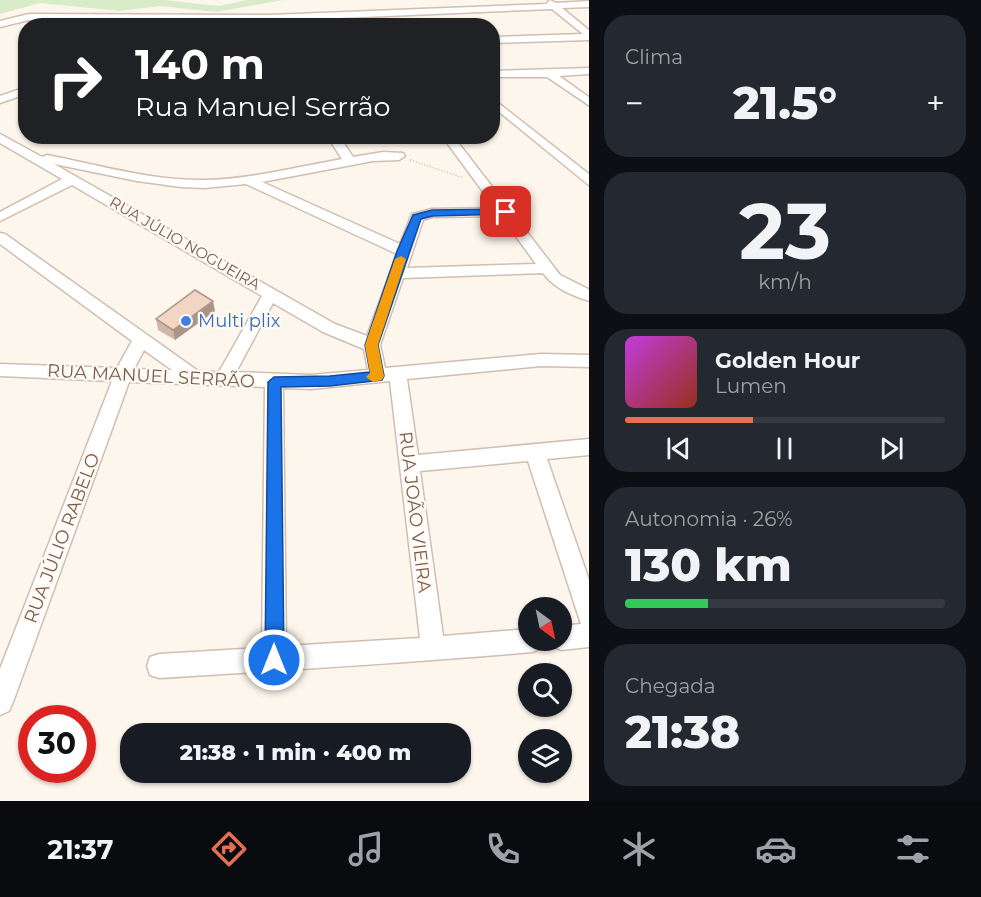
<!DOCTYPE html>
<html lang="pt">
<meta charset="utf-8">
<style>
:root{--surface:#171b24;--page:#242831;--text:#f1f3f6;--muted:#9ea1a6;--line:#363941;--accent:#e76f51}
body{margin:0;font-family:Montserrat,sans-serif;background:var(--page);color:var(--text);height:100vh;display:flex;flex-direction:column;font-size:22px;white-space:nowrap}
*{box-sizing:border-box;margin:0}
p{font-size:20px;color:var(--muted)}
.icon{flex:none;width:33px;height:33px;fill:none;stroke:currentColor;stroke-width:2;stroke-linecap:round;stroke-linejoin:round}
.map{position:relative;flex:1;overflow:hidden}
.sheet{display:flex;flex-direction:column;gap:15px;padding:15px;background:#0d0f14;width:392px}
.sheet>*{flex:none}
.banner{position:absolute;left:18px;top:18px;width:482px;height:126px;border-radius:24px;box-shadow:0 2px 4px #0004;background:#202124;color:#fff;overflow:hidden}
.needle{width:39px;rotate:147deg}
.buttons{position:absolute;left:518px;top:597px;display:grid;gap:12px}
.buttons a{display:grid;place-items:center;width:54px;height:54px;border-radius:50%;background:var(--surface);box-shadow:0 2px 4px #0004;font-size:30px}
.speed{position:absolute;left:18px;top:705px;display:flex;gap:12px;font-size:30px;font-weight:700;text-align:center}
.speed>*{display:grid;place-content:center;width:78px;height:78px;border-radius:50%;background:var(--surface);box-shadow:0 2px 4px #0004;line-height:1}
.speed .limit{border:9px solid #d22;background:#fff;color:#111}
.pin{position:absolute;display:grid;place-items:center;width:51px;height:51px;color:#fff;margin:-26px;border-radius:12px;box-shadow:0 3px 9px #0006}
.me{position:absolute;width:66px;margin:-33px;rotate:0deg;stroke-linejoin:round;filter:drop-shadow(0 0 4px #0008)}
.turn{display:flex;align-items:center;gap:21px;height:126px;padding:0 18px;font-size:27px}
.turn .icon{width:78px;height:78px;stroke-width:2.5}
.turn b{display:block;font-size:42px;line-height:51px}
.big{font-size:45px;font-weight:800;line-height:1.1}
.sheet .widget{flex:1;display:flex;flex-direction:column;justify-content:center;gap:9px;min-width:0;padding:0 21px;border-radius:24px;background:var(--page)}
.sheet .dial{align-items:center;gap:0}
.dial b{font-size:78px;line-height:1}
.song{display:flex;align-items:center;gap:18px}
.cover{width:72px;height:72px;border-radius:9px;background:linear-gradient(135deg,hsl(290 70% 55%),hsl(10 70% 35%))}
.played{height:6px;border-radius:3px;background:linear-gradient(90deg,var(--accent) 40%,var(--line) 40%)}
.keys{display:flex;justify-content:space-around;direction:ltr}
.heat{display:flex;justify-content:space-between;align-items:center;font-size:33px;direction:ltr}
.charge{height:9px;border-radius:4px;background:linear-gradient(90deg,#34c759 26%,var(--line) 0)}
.trip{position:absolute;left:120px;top:723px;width:351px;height:60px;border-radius:24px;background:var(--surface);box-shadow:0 2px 4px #0004;font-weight:800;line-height:60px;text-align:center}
.menu{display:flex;height:96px;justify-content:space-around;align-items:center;background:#090b0e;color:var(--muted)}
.menu .icon{width:42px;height:42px}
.menu .current{color:var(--accent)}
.menu b{font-size:27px;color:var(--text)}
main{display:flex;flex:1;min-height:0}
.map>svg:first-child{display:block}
.green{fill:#d8ecc9}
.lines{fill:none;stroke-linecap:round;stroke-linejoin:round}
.minor-casing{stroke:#d1beb0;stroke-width:3}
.path{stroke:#d9b8a5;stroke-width:1.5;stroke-dasharray:1 2;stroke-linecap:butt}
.minor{fill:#fff;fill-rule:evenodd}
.wall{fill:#d1b7a8}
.shaded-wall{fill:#aa9588}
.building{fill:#f3d5c3;stroke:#aa9588;stroke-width:1.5}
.route{fill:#1a73e8;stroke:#114b97;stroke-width:1.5}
.slow{fill:#f59e0b}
.shop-dot{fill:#3f7fe0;stroke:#fffaf3;stroke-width:2}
.labels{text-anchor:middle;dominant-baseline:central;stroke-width:4.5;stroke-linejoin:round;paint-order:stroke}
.far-street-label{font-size:15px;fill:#7a5c4d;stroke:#fffaf3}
.shop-label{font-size:18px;fill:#366cbe;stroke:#fffaf3;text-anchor:start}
.street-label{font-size:18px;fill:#7a5c4d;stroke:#fffaf3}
</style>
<main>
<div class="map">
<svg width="590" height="801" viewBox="0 0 590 801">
<rect width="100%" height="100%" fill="#fdf6ec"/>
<polygon class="green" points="0,0 164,0 219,6 247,0 283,0 216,12 160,6 120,11 40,3 0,14"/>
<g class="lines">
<defs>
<g id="minor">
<polygon points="550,0 556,3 590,1 590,7 562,8 590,31 590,40 492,43 492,37 583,34 552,9 270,21 29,20 0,27 0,21 29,14 270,15 546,4"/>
<polygon points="26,54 26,71 21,68 21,57"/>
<polygon points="590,68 590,74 559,76 590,98 590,106 547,77 492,77 492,71"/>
<polygon points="26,87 26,94 0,103 0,96"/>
<polygon points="492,98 590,175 590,186 492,106"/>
<path d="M0,134L42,157L47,155C99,165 152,181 206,180C252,179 296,167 342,159L327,136H339L353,157L383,152L403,153L405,156L399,160L373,161L262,182L400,244L412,214L432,209L495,208L442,136H453L560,275L590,290V301C572,296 554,288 543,273L403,278L380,345L385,368L541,354L590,355V367L541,366L407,379L418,455L590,439V455L547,459L590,583V647L561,650L553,646L550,640H561V626L581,624L528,461L420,471L443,636L528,629V640H545L541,648L533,652C408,663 284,670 159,678L150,675L147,666L150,657L159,654L262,648L265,387L129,382L13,702L9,711L0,715V669L112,381L0,376V364L117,368L132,341L0,244V233L5,234L198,371L219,372L262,296L72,185L0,221V212L62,179L0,143ZM54,164L137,181L181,187L204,188L246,184L397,254L367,336L335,324ZM501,216L536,264L407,268L423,220L432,217ZM273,303L323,332L364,349L368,370L311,375L236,372ZM144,350L172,370L134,369ZM390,381L420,638L286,646L283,388L311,389Z"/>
</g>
</defs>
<use href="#minor" class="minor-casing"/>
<polyline class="path" points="410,160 464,178"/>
<use href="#minor" class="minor"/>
</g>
<polygon class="wall" points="215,311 175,340 158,330 156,319"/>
<polygon class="shaded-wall" points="213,301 215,311 175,340 173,330"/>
<polygon class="building" points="195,290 213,301 173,330 156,319"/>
<polygon class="route" points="506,209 511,212 509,214 433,216 421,219 378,345 384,376 382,380 330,386 281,387 284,660 281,666 274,669 268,666 265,660 268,382 274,377 330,376 370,372 365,345 397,251 413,215 432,210"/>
<polygon class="slow" points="401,256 406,259 378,345 384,376 382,380 373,382 366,377 370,373 365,345 395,259"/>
<circle class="shop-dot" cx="186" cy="321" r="6"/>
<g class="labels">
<g class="far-street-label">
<text transform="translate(185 243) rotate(30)">RUA JÚLIO NOGUEIRA</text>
</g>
<g class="shop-label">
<text x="198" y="321">Multi plix</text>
</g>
<g class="street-label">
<text transform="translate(151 376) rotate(3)">RUA MANUEL SERRÃO</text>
<text transform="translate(415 512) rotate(83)">RUA JOÃO VIEIRA</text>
<text transform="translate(62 538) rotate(-69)">RUA JÚLIO RABELO</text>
</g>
</g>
</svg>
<div class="buttons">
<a><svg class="needle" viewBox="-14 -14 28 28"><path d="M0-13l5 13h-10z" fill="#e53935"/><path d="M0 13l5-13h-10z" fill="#9ea1a6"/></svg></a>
<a><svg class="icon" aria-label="search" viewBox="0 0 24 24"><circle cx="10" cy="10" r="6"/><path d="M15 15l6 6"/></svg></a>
<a><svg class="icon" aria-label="layers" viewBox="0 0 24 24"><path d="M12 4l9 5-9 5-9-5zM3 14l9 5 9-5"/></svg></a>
</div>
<div class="speed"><div class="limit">30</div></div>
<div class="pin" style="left:506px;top:212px;background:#d93025"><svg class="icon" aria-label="arrive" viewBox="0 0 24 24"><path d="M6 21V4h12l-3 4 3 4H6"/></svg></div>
<svg class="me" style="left:274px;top:660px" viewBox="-20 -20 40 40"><circle r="17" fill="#1a73e8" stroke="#fff" stroke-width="3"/><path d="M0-11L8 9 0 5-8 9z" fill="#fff"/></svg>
<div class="trip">21:38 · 1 min · 400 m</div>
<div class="banner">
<div class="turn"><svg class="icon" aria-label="right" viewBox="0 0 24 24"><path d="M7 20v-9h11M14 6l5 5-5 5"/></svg><div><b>140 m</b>Rua Manuel Serrão</div></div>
</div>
</div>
<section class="sheet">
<div class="widget"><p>Clima</p>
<div class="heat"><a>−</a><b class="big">21.5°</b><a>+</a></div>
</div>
<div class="widget dial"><b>23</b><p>km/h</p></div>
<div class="widget">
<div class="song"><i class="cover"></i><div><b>Golden Hour</b><p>Lumen</p></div></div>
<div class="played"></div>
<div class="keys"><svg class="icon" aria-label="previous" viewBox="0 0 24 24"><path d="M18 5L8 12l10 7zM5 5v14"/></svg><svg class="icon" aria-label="pause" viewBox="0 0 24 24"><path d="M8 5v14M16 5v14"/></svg><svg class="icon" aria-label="next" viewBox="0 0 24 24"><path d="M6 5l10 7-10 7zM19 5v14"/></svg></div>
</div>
<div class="widget"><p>Autonomia · 26%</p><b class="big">130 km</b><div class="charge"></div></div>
<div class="widget"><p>Chegada</p><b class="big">21:38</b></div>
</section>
</main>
<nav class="menu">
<b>21:37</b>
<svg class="icon current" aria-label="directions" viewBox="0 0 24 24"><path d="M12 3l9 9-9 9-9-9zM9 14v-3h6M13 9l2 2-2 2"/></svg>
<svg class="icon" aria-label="music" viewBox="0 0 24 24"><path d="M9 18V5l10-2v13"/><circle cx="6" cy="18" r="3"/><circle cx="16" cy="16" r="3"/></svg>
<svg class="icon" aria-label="phone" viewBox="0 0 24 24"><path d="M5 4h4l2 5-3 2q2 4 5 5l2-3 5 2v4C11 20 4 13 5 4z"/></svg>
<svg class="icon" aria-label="climate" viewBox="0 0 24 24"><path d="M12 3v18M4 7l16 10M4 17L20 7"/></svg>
<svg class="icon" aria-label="car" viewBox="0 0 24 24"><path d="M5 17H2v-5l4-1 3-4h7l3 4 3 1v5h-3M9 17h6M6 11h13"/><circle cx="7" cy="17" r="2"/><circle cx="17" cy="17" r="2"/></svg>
<svg class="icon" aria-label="filters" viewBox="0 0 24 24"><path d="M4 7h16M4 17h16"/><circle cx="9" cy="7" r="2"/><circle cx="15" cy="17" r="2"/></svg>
</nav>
